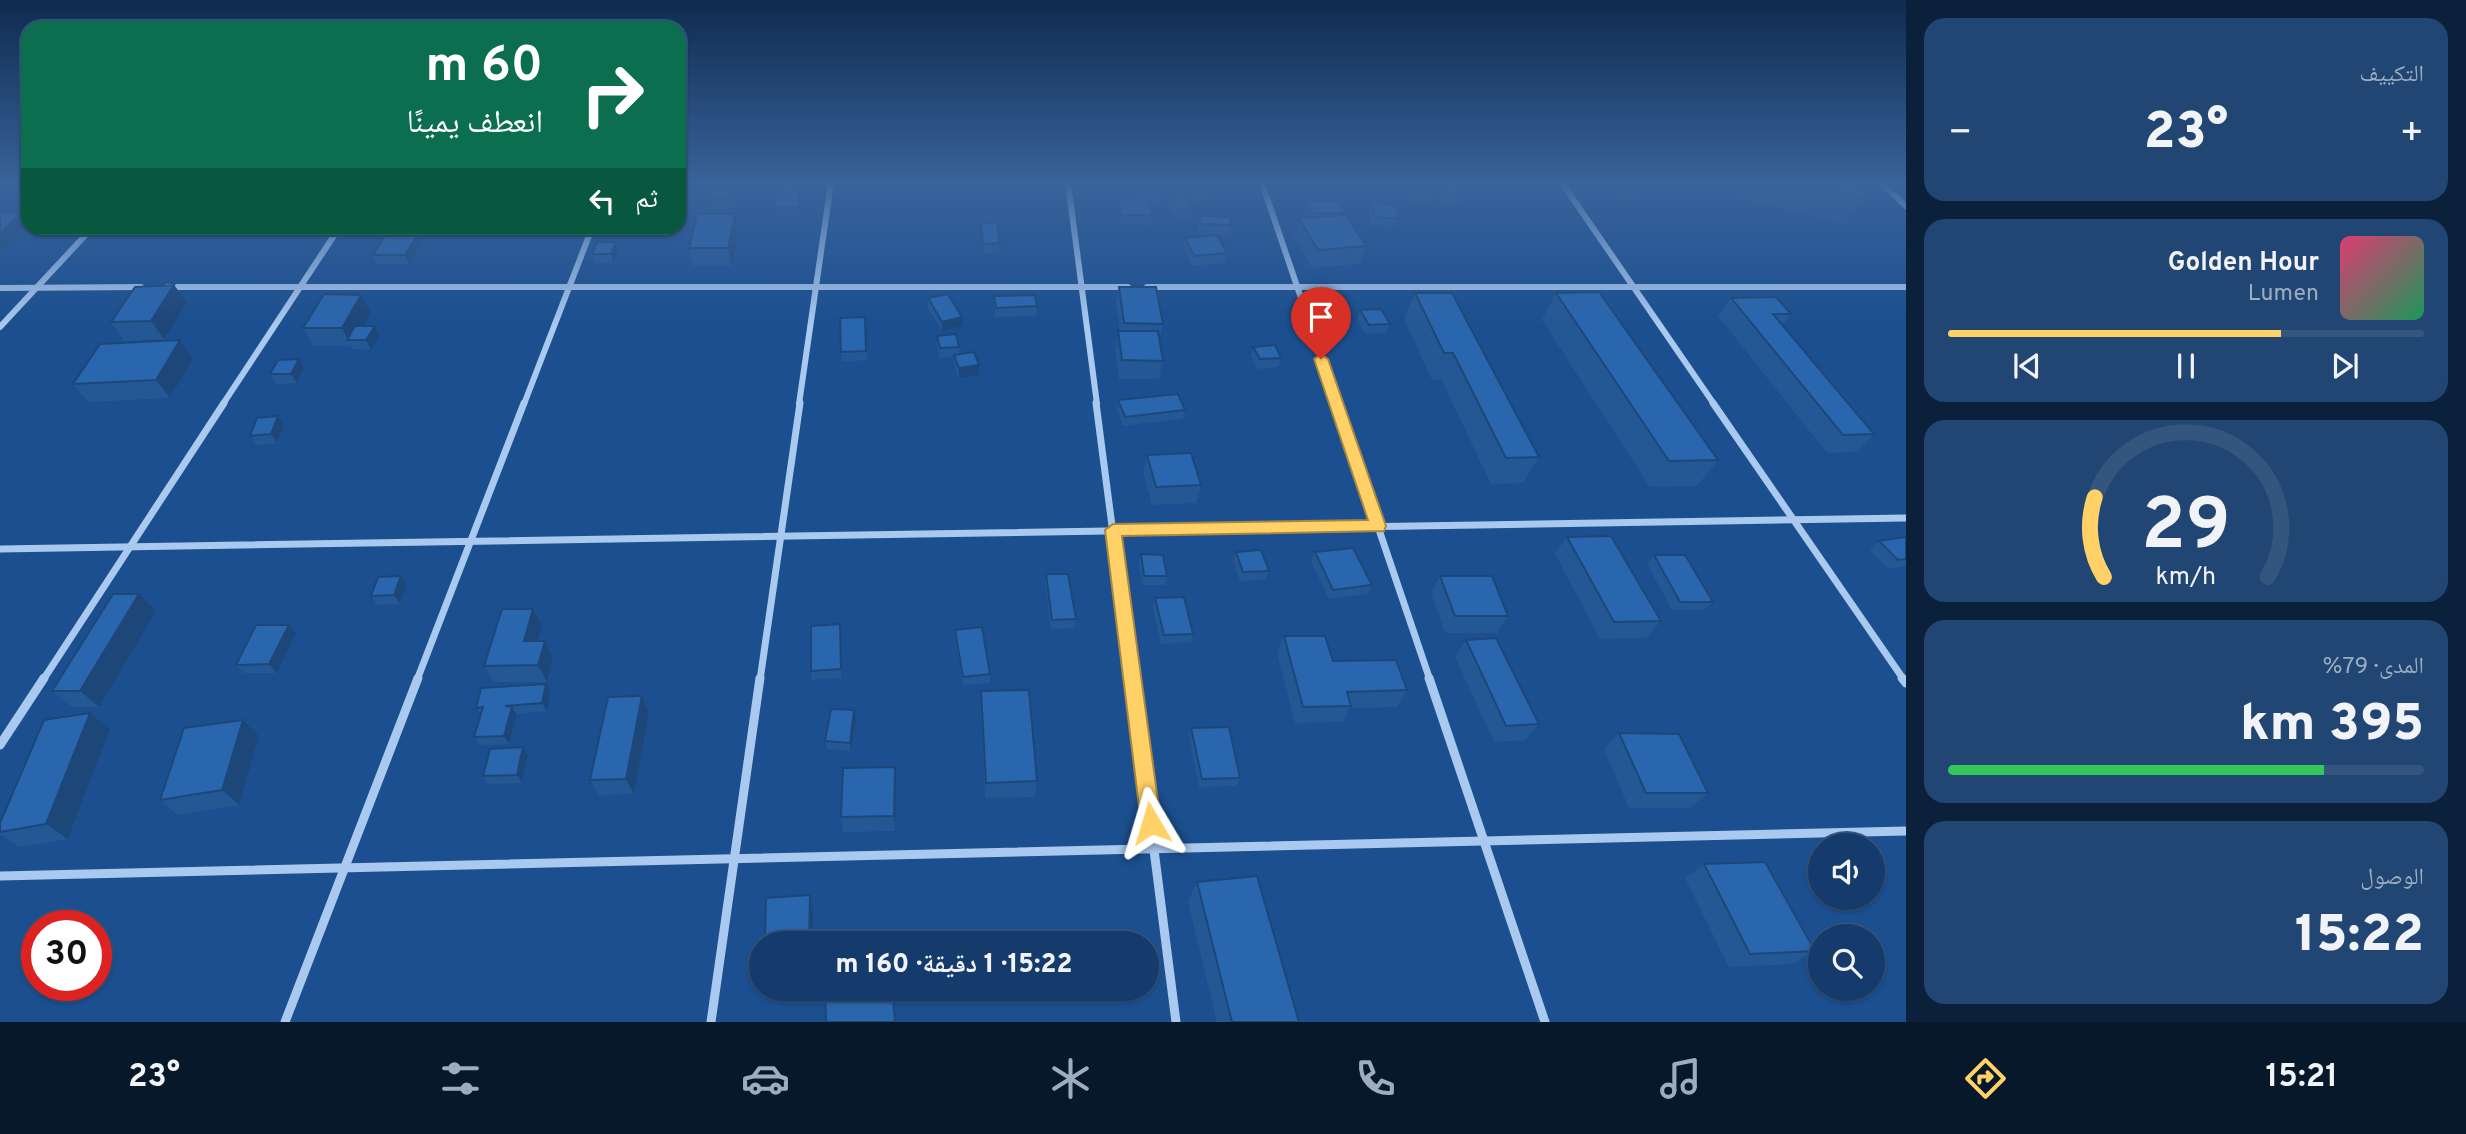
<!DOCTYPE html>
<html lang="ar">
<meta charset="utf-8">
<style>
:root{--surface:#143b6b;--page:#214673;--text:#f1f3f6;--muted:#9dadc1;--line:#33557e;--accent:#ffd166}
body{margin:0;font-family:Overpass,"Noto Naskh Arabic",sans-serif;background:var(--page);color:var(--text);direction:rtl;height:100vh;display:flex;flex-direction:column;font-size:26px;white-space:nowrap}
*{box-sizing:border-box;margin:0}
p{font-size:23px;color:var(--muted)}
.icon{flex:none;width:38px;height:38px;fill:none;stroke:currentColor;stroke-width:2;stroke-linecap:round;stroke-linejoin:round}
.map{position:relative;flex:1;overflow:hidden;direction:ltr}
.sheet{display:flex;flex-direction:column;gap:18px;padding:18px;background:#0b203b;width:560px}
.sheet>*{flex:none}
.banner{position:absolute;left:21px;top:21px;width:665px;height:214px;border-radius:21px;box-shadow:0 2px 5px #0004,0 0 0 2px var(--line);direction:rtl;background:#0b6e4f;color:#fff;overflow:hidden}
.controls{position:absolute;left:1808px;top:833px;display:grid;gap:14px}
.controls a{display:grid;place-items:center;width:77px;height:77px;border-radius:50%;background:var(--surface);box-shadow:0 2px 5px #0004,0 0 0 2px var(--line);font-size:35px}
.speed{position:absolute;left:21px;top:910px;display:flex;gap:14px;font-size:35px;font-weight:700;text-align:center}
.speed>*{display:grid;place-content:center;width:91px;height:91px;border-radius:50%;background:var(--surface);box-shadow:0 2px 5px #0004,0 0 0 2px var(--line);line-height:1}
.speed .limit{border:10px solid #d22;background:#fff;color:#111}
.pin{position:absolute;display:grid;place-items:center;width:60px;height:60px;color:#fff;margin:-72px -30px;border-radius:50% 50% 50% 0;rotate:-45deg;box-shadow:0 0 7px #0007}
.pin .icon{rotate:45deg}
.me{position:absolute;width:77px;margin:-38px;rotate:353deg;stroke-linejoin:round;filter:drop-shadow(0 0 5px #0008)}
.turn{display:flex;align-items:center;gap:24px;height:147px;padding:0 28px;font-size:32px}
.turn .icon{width:91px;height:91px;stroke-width:2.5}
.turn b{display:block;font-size:49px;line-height:60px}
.then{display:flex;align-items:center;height:66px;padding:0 28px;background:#0003;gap:14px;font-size:26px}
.big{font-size:52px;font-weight:800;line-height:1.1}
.sheet .card{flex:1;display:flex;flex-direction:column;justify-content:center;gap:10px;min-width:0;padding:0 24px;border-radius:21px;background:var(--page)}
.sheet .dial{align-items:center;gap:0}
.dial svg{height:182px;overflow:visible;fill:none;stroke:var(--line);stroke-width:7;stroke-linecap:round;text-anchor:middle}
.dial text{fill:var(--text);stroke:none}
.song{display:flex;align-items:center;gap:21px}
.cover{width:84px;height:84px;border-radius:10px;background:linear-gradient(135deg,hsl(340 70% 55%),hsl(150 70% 35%))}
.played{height:7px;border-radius:4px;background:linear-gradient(90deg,var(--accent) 70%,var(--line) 70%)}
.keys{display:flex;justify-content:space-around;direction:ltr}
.heat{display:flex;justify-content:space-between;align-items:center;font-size:38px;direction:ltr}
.charge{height:10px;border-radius:5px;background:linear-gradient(90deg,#34c759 79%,var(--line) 0)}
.trip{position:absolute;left:749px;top:931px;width:410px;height:70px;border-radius:35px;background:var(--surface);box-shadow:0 2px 5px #0004,0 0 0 2px var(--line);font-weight:800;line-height:70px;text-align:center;direction:rtl}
.tabs{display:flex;height:112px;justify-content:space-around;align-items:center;background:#08182b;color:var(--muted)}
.tabs .icon{width:49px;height:49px}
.tabs .selected{color:var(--accent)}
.tabs b{font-size:32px;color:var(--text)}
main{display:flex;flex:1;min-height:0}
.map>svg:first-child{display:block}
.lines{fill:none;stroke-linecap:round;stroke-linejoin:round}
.street-far2{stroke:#a9c9ee;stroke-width:6}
.street-far1{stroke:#a9c9ee;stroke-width:7}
.street{stroke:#a9c9ee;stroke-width:9}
.wall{fill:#245895}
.shaded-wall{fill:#1d4779}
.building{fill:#2a66ad;stroke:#1d4779;stroke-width:2}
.route{fill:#ffd166;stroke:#a68842;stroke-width:2}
</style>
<main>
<section class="sheet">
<div class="card"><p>التكييف</p>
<div class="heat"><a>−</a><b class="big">23°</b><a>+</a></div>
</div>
<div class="card">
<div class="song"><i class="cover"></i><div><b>Golden Hour</b><p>Lumen</p></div></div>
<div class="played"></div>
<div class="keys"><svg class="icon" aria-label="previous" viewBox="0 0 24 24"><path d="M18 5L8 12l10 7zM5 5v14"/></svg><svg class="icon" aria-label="pause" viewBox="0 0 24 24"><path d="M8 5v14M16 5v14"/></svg><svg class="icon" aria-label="next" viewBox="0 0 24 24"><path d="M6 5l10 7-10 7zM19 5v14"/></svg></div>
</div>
<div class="card dial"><svg viewBox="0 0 100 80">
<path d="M14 69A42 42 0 1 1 86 69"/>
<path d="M14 69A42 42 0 0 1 10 34" stroke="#ffd166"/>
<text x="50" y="56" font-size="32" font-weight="700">29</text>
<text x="50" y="72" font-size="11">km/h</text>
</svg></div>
<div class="card"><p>المدى · 79%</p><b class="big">395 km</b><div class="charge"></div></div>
<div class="card"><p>الوصول</p><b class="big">15:22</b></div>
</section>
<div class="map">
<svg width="1906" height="1022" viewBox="0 0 1906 1022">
<rect width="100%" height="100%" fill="#1b4f8f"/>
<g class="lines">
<g class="street-far2">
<polyline points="1068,183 1097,404"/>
<polyline points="1262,183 1337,404"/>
<polyline points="1562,183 1714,404"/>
<polyline points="1881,183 1906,206"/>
<polyline points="167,287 1128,287"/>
<polyline points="1147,287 1906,287"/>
<polyline points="0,288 141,287"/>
<polyline points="0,327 92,228"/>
<polyline points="223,404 339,228"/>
<polyline points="524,404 592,228"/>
<polyline points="799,404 831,183"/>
</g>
<g class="street-far1">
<polyline points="1096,403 1132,680"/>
<polyline points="1336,403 1430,680"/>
<polyline points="1713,403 1904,680"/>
<polyline points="0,549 1906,518"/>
<polyline points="43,680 224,403"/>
<polyline points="417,680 524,403"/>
<polyline points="760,680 800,403"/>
</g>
<g class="street">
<polyline points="1132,678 1176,1022"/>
<polyline points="1429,678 1545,1022"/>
<polyline points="1902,678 1906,683"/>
<polyline points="0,745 44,678"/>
<polyline points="0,876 1906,831"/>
<polyline points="285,1022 418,678"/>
<polyline points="711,1022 760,678"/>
</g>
</g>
<g class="wall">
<polygon points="713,183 735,183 736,187 733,207 711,207 710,198"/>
<polygon points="776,183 801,183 801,186 800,186 800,216 776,217 775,208"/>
<polygon points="954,183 988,183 955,186"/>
<polygon points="1187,183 1204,183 1208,192 1206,201 1193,201"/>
<polygon points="1397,183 1455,183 1463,194 1459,203 1443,203 1435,192 1432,201 1407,201"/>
<polygon points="1469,183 1511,183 1510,186 1474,189"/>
<polygon points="1608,183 1637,183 1643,191 1638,200 1621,200"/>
<polygon points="1736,183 1864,183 1864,199 1845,225 1734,197"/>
<polygon points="1138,187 1158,195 1157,204 1151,204 1152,215 1151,225 1120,224 1118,206 1119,197 1137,197"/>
<polygon points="1171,197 1192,208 1191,217 1177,219 1170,206"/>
<polygon points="1306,201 1345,213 1344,215 1366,246 1360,264 1312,268 1294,236 1299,218 1306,218 1303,210"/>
<polygon points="1372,202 1398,219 1394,228 1371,225 1369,212"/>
<polygon points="1200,216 1231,225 1229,234 1199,234 1198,225"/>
<polygon points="981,223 1000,243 999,253 983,253"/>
<polygon points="356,228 382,228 379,234 359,235"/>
<polygon points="398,228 423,228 424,231 419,241 421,245 409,264 377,264 373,255 397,235 395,232"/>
<polygon points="738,232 732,266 693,266 689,248"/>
<polygon points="1185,238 1227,253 1224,263 1192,266 1183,247"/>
<polygon points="616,242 618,251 613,263 595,263 592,254"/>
<polygon points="174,285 187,303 164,339 124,341 111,322"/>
<polygon points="1119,287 1163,324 1159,341 1163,361 1159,379 1119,379 1115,349 1118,331 1120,331 1116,305"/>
<polygon points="1415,293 1539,457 1523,483 1491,484 1441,379 1432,380 1404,319"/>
<polygon points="1556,293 1718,460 1697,486 1650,487 1542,320"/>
<polygon points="994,296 1037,306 1036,316 995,317"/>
<polygon points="928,298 962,326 942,331 928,308"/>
<polygon points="1731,298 1791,314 1782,325 1874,434 1857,452 1827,453 1718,316"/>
<polygon points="1360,310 1390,324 1386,333 1365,334 1357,319"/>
<polygon points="371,313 363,326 375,326 379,336 371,350 352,349 350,346 314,346 303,328"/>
<polygon points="865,317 867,360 842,362 841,352"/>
<polygon points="937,336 959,347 959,354 979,365 979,375 959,378 954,364 954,356 940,358 937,345"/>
<polygon points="180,340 193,359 170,398 88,402 73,384"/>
<polygon points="1253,347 1281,358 1278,367 1257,369 1251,356"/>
<polygon points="304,369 297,383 276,384 270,374"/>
<polygon points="1118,400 1185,410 1183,419 1123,426 1117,409"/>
<polygon points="278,416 284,426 277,443 257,445 250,436"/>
<polygon points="1147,455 1201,485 1196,503 1152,505 1143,473"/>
<polygon points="1567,537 1661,621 1646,638 1600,639 1555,554"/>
<polygon points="1906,537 1906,566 1888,569 1870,550 1879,541"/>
<polygon points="1236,552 1269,571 1265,580 1240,581 1233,561"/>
<polygon points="1315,552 1372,585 1367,594 1329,599 1311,561"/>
<polygon points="1141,554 1167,576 1165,585 1142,585 1139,563"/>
<polygon points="1654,555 1713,602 1704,610 1672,610 1647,564"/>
<polygon points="1046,574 1076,619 1075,628 1051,629 1045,583"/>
<polygon points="1440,576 1508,616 1497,633 1445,633 1431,593"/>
<polygon points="406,585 400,604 377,605 371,596"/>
<polygon points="1155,598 1193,634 1191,642 1161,644 1153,607"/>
<polygon points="156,611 99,707 72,707 52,691"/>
<polygon points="840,624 841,633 842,678 812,680 811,671"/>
<polygon points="542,626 538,641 545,641 553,658 547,682 494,682 484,666"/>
<polygon points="955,630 990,674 990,683 963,685 955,639"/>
<polygon points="296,633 277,673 244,673 236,665"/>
<polygon points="1284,636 1333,661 1407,690 1397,707 1350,708 1342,722 1295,723 1277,653"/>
<polygon points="1466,640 1539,724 1525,740 1494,742 1455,657"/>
<polygon points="546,684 550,692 547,711 516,714 517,715 509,744 480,745 474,737 481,714 476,708"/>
<polygon points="981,691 1037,781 1035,797 985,798 981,708"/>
<polygon points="642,696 649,713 634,794 599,795 590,780"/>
<polygon points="90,713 110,729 68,839 20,847 0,834 0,823"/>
<polygon points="856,718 851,751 827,749 825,741"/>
<polygon points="243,720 259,736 239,805 178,815 160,800"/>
<polygon points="1191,728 1240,778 1237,786 1199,787 1189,736"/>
<polygon points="1619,733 1708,793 1690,808 1629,808 1604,749"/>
<polygon points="528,756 522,783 488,784 483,776"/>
<polygon points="895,767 896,783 895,831 843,832 841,817"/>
<polygon points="1704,864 1815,951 1792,964 1729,967 1685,878"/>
<polygon points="1197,882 1299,1022 1217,1022 1188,902"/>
</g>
<g class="shaded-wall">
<polygon points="734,183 735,183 736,187 733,207 731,197"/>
<polygon points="799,183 800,191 800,216 799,207"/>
<polygon points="20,212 27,221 2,251 0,249 0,235"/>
<polygon points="735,214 738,232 732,266 728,248"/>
<polygon points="376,228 382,228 379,234"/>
<polygon points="417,228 423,228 424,231 419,241 421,245 409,264 405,255 416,236 415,232"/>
<polygon points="616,242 618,251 613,263 611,254"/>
<polygon points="174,285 187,303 164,339 151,321"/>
<polygon points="361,295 371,313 355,340 348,340 342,328"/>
<polygon points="962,317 962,326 942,331 942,322"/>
<polygon points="375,326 379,336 371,350 366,340"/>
<polygon points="180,340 193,359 170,398 156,380"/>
<polygon points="299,359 304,369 297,383 291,374"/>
<polygon points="979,365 979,375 959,378 959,368"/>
<polygon points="278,416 284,426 277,443 271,434"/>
<polygon points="401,576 406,585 400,604 394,595"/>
<polygon points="139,594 156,611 99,707 80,691"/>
<polygon points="533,609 542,626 533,658 524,641"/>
<polygon points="840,624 841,633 842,678 841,669"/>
<polygon points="289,625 296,633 277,673 269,664"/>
<polygon points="545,641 553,658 547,682 538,665"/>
<polygon points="546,684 550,692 547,711 542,703"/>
<polygon points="642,696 649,713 634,794 626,779"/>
<polygon points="512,707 517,715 509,744 504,736"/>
<polygon points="854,710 856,718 851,751 850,743"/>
<polygon points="90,713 110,729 68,839 46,824"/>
<polygon points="243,720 259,736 239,805 222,790"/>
<polygon points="523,747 528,756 522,783 517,775"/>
<polygon points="895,767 896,783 895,831 894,816"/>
<polygon points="810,895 813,908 813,943 809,943"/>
</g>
<g class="building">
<polygon points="713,183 734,183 731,197 710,198 712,187 725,185 712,185"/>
<polygon points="776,183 799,183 799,207 775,208"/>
<polygon points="1192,183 1204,183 1208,192 1195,192"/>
<polygon points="1439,183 1455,183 1463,194 1447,194"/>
<polygon points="1620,183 1637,183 1643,191 1626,191"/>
<polygon points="1799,183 1864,183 1864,199"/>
<polygon points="1155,186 1158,195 1141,196 1138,187"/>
<polygon points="1185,195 1192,208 1178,209 1171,197"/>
<polygon points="1119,197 1149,197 1152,215 1121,215"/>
<polygon points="1306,201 1340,201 1345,213 1310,213"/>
<polygon points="1372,202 1396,205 1398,219 1374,216"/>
<polygon points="20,212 0,235 0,214 1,213"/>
<polygon points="697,214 735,214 728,248 689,248"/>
<polygon points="1346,215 1366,246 1318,250 1299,218"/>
<polygon points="1200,216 1229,217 1231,225 1201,224"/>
<polygon points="981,223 997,223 1000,243 983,244"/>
<polygon points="398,228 417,228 415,232 395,232"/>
<polygon points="385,235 417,235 405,255 373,255"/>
<polygon points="1217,235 1227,253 1194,256 1185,238"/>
<polygon points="597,242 616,242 611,254 592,254"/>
<polygon points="174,285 151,321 111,322 135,287"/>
<polygon points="1119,287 1156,287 1163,324 1124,323"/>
<polygon points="1599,292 1718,460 1669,461 1556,293"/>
<polygon points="1415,293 1452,293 1539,457 1506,458 1453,353 1444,353"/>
<polygon points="324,294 361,295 342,328 303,328"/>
<polygon points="948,294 962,317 942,322 928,298"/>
<polygon points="1035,295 1037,306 996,308 994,296"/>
<polygon points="1776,297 1791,314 1773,314 1874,434 1843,435 1731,298"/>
<polygon points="1381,309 1390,324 1369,325 1360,310"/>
<polygon points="865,317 866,351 841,352 840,318"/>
<polygon points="355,326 375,326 366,340 347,340"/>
<polygon points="1118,331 1158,331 1163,361 1122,360"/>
<polygon points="956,334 959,347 940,348 937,336"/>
<polygon points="180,340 156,380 73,384 100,344"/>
<polygon points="1275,345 1281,358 1260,359 1253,347"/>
<polygon points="974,352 979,365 959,368 954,355"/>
<polygon points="299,359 291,374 270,374 278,360"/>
<polygon points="1178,394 1185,410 1125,417 1118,400"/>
<polygon points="278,416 271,434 250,436 257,418"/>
<polygon points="1191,453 1201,485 1156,487 1147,455"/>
<polygon points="1611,536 1661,621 1614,622 1567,537"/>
<polygon points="1906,537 1906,559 1898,560 1879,541"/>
<polygon points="1353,548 1372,585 1333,590 1315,552"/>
<polygon points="1261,550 1269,571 1243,572 1236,552"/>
<polygon points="1141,554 1163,555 1167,576 1144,576"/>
<polygon points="1654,555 1685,555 1713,602 1680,602"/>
<polygon points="1046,574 1068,574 1076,619 1052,620"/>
<polygon points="401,576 394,595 371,596 378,577"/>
<polygon points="1440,576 1492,576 1508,616 1455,616"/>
<polygon points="113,594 139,594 80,691 52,691"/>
<polygon points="1184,597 1193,634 1164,635 1155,598"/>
<polygon points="502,609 533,609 524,641 545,641 538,665 484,666"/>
<polygon points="840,624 841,669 811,671 811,626"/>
<polygon points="256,625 289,625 269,664 236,665"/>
<polygon points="982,627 990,674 963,677 955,630"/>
<polygon points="1284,636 1325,636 1333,661 1396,660 1407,690 1347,692 1351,706 1303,707"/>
<polygon points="1496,638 1539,724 1506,726 1466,640"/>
<polygon points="546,684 542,703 505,706 512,707 504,736 474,737 483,707 476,708 481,688"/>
<polygon points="1029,690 1037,781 986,783 981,691"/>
<polygon points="642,696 626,779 590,780 608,697"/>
<polygon points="831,709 854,710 850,743 825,741"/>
<polygon points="90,713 46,824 0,832 0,823 44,720"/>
<polygon points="243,720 222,790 160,800 184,728"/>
<polygon points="1229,727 1240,778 1202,779 1191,728"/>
<polygon points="1619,733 1679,734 1708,793 1646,793"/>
<polygon points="523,747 517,775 483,776 490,749"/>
<polygon points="895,767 894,816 841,817 843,768"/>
<polygon points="1765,862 1815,951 1750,954 1704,864"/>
<polygon points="1257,876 1299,1022 1232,1022 1197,882"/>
<polygon points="810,895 809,943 765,943 766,898"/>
<polygon points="825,989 892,989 895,1022 826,1022"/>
</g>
<linearGradient id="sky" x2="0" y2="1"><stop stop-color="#0f2b4f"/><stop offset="0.56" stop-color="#39639b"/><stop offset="1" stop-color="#39639b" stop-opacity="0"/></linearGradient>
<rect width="1906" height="326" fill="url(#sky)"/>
<polygon class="route" points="1321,354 1328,359 1386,526 1384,531 1122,536 1161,823 1158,830 1151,832 1144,830 1141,823 1105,530 1113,524 1368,520 1314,359"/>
</svg>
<div class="controls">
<a><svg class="icon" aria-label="sound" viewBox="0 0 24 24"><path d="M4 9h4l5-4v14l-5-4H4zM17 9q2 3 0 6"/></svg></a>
<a><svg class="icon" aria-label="search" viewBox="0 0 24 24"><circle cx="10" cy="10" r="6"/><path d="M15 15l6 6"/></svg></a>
</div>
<div class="speed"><div class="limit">30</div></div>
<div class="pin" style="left:1321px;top:359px;background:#d93025"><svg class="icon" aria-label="arrive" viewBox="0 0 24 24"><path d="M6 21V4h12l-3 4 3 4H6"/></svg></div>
<svg class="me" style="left:1151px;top:823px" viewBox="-20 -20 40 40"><path d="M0-17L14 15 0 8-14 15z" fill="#ffd166" stroke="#fff" stroke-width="4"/></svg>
<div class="trip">15:22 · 1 دقيقة · 160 m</div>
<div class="banner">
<div class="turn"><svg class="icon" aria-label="right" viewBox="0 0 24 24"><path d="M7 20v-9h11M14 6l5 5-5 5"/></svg><div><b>60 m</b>انعطف يمينًا</div></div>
<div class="then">ثم<svg class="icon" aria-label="left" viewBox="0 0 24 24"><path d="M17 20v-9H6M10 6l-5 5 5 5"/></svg></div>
</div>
</div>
</main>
<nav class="tabs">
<b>15:21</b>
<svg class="icon selected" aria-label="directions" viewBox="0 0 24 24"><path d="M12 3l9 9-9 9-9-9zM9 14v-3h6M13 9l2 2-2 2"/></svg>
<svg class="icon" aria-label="music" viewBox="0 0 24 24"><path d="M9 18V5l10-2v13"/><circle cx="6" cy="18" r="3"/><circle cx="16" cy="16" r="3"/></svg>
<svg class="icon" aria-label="phone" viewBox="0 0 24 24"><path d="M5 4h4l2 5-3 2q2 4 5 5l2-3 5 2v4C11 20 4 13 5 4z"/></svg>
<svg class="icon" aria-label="climate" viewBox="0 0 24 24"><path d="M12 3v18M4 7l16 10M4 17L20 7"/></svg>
<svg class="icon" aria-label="car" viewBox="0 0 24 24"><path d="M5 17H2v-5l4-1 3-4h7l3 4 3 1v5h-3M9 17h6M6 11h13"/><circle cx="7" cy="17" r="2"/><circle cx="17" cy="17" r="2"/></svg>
<svg class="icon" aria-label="filters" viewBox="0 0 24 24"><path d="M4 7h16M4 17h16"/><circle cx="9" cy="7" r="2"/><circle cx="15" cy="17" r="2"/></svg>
<b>23°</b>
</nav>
